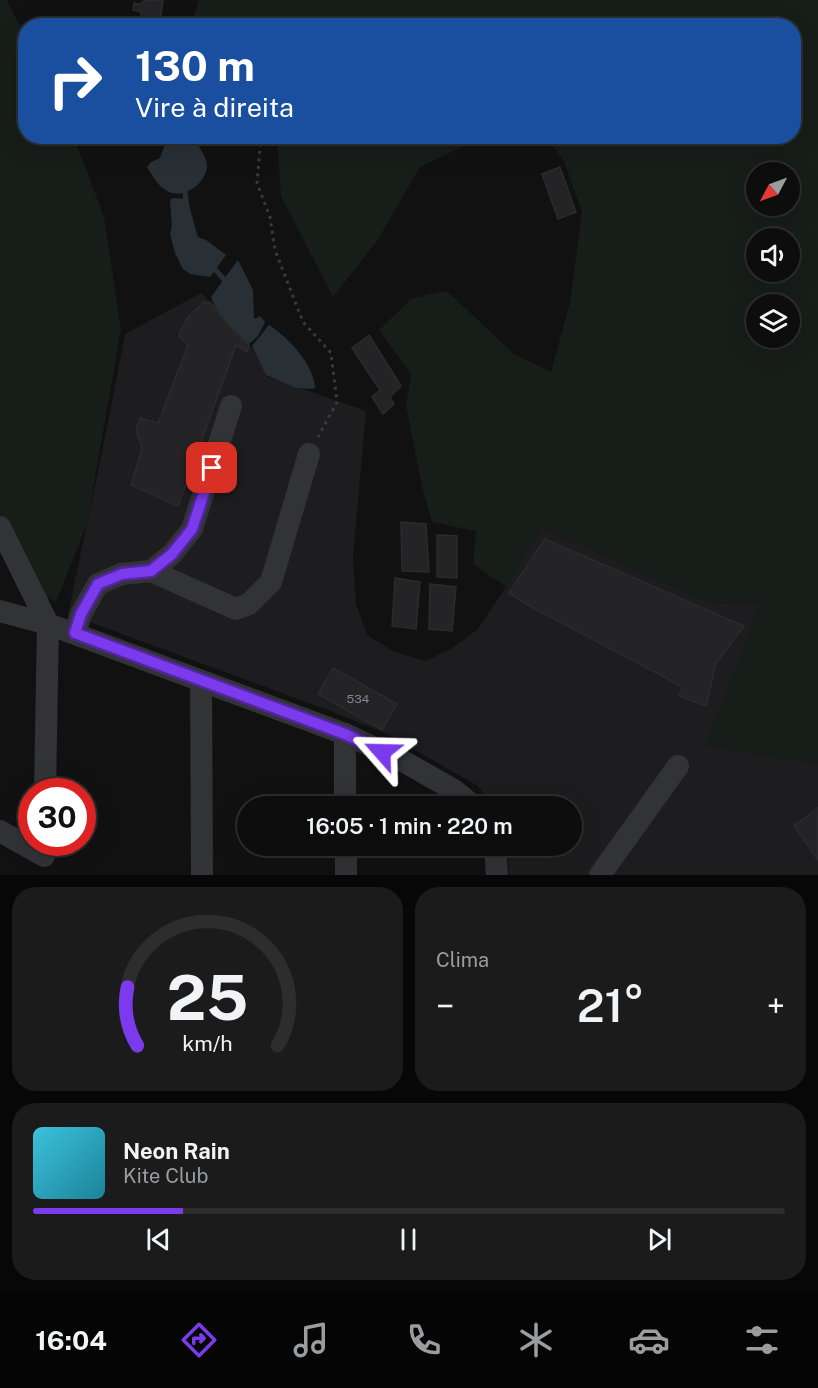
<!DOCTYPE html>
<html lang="pt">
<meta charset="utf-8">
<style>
:root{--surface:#0d0d0e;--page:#1b1b1c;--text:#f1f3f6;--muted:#9a9c9e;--line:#2d2d2e;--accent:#7c3aed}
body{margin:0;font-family:"Public Sans",sans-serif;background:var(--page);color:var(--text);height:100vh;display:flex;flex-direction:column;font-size:22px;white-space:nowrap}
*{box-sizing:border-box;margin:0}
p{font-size:20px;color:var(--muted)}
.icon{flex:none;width:33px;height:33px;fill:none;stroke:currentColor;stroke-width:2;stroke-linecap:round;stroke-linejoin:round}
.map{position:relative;height:875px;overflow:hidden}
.sheet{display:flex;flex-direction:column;gap:12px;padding:12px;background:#070708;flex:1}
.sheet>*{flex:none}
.banner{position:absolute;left:18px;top:18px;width:783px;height:126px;border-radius:24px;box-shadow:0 6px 24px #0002,0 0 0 2px var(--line);background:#1a4fa0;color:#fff;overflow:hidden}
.needle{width:39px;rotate:229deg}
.buttons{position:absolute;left:746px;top:162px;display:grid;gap:12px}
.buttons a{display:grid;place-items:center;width:54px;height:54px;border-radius:50%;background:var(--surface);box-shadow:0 6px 24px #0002,0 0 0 2px var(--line);font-size:30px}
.speed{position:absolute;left:18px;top:778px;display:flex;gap:12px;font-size:30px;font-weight:700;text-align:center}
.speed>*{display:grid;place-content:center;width:78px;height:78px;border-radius:50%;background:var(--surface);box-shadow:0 6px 24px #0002,0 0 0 2px var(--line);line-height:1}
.speed .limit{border:9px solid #d22;background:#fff;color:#111}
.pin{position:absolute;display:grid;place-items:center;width:51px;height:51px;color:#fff;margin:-26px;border-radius:12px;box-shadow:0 3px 9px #0006}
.me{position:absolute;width:66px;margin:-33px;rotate:295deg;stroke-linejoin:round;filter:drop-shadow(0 0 4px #0008)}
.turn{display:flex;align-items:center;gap:21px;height:126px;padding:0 18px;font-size:27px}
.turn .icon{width:78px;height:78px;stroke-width:2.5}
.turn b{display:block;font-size:42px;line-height:51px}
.big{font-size:45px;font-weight:600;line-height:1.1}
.sheet .tile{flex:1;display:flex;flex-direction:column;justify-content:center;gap:9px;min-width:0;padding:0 21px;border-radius:24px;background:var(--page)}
.sheet .dial{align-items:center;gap:0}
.dial svg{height:156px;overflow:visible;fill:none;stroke:var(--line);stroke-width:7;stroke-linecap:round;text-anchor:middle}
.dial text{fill:var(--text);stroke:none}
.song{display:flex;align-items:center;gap:18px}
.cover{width:72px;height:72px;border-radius:9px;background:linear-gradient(135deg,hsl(190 70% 55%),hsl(190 70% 35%))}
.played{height:6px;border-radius:3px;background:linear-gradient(90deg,var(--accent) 20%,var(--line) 20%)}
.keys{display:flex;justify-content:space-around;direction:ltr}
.heat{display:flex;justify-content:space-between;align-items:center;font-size:33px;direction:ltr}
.sheet .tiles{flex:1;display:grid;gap:12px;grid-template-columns:1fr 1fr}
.tile:last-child{grid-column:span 2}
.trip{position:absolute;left:237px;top:796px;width:345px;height:60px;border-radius:30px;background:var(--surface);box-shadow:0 6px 24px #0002,0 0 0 2px var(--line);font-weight:600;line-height:60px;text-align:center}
.dock{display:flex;height:96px;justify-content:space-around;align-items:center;background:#050506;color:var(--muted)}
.dock .icon{width:42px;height:42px}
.dock .on{color:var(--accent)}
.dock b{font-size:27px;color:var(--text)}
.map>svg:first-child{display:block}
.built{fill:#1d1d1f}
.green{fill:#171d18;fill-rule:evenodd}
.water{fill:#283035}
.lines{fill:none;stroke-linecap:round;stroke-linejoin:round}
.stream{stroke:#283035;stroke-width:5}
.building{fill:#242426;stroke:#2b2b2e;stroke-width:1.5}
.path{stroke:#383a3e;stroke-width:3;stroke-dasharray:3 4.5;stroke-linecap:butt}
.minor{stroke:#323337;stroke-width:22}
.route-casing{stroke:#51269a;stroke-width:15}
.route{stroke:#7c3aed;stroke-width:10}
.labels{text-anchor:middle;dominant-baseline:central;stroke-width:6;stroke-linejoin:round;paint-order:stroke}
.number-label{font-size:12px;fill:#82878f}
</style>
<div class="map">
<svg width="818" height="875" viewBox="0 0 818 875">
<rect width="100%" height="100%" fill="#111112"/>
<polygon class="built" points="201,293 225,315 251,347 268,377 366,411 353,557 356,604 367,635 395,652 425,661 451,649 477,630 506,587 541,527 710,603 762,602 706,745 818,764 818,875 509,875 507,846 572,846 572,807 493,807 478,786 385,733 328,710 68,614 107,428 125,334"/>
<g class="green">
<polygon points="0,0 8,0 8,3 25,35 26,136 74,137 104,217 121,329 87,524 56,602 33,590 0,519"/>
<path d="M199,0H818V764L706,745L761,602L710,603L541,527L506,587L473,564L476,531L432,522L422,487L406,406L411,374L379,330L412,298L447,291L514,354L551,372L570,302L582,212L564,161L546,137L794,136V26L191,25ZM756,172H789V206H756ZM756,238H789V272H756ZM756,304H789V338H756Z"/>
<polygon points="277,137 277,136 484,137 420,167 377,241 333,297 281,196"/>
</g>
<g class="water">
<path d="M175,137H193C197,146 207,155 207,166C206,183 185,199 169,192C158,187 153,176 147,167L151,162L160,158L164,147Z"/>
<polygon points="173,198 187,199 198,237 206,240 226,255 210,277 190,274 183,269 175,253 170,234 172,226 170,200"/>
<path d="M238,260L253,290L254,319L260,316L265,322L258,336L249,344C236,335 217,313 211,297Z"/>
<path d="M269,325C288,337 313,364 315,387L313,389L296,388L266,375L252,346Z"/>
</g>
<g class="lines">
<g class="stream">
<polyline points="184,186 187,206"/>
<polyline points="211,265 229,285"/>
</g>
</g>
<g class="building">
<polygon points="145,0 163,1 160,22 141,18 141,12 133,10 134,3 140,4"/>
<polygon points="560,167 576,212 558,219 542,174"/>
<polygon points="204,302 211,303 238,337 249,345 247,352 236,345 178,506 131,485 142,449 136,430 140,418 158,423 188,345 179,337 180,332 188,317"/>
<polygon points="369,335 401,386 390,397 394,404 383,414 372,397 380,390 352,348"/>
<polygon points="401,522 426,524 429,572 402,571"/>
<polygon points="437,535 457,536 457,578 437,577"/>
<polygon points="545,539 744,626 716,663 706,706 679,696 683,687 526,604 509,593"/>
<polygon points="395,578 420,582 416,629 392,626"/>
<polygon points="430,584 456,587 452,631 429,629"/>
<polygon points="333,668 397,704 382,730 318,694"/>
<polygon points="818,808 818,860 794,826"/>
</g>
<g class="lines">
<polyline class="path" points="261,136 257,183 270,217 275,250 303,322 331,353 337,402 318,437"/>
<g class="minor">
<polyline points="0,527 48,624 45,792"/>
<polyline points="151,571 172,554 192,529 231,406"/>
<polyline points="0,611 48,624 345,734 401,760 454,790 475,807"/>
<polyline points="75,633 81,614 98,584 122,574 151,571 236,609 249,604 271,582 309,454"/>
<polyline points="201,682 202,875"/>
<polyline points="345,734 345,807"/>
<polyline points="0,831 44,856"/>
<polyline points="346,846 346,875"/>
<polyline points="495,846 497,875"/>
<polyline points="600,875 678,766"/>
</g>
</g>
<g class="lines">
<defs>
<polyline id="route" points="212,468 192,529 172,554 151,571 122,574 98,584 81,614 75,633 345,734 382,752"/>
</defs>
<use href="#route" class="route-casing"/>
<use href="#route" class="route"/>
</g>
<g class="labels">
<g class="number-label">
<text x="358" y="699">534</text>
</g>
</g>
</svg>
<div class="buttons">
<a><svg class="needle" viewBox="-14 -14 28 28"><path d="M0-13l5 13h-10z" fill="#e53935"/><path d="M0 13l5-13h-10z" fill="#9a9c9e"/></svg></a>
<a><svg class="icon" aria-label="sound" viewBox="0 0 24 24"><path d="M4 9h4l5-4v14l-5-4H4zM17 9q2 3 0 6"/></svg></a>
<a><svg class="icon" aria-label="layers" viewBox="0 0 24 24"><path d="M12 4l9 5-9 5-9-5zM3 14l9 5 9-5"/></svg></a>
</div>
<div class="speed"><div class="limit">30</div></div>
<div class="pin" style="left:212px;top:468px;background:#d93025"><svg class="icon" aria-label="arrive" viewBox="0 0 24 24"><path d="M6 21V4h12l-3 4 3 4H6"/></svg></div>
<svg class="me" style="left:382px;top:752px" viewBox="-20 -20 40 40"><path d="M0-17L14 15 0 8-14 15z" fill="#7c3aed" stroke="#fff" stroke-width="4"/></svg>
<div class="trip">16:05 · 1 min · 220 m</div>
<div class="banner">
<div class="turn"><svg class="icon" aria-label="right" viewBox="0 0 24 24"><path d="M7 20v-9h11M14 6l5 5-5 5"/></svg><div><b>130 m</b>Vire à direita</div></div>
</div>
</div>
<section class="sheet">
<div class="tiles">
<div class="tile dial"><svg viewBox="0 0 100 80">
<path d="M14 69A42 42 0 1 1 86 69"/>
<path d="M14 69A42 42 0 0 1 9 39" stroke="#7c3aed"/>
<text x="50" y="56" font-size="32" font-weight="700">25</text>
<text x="50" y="72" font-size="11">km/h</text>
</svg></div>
<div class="tile"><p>Clima</p>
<div class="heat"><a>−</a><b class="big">21°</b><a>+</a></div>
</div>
<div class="tile">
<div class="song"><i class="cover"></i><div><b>Neon Rain</b><p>Kite Club</p></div></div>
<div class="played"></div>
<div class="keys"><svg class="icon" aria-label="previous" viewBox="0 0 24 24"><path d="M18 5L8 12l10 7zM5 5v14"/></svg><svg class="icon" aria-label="pause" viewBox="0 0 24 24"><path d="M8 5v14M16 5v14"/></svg><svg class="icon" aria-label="next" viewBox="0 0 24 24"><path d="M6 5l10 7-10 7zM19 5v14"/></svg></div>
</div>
</div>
</section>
<nav class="dock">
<b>16:04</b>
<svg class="icon on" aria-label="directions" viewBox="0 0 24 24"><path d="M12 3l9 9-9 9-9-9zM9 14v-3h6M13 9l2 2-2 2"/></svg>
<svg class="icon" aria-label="music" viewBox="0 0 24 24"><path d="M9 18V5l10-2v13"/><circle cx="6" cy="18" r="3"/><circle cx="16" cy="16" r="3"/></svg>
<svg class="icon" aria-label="phone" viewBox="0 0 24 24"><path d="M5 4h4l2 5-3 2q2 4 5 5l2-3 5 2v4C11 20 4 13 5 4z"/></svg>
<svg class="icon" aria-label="climate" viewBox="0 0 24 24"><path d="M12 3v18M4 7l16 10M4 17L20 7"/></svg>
<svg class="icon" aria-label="car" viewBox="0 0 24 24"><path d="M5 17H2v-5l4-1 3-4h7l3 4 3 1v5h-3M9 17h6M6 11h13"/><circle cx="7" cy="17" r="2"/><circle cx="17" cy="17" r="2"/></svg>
<svg class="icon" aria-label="filters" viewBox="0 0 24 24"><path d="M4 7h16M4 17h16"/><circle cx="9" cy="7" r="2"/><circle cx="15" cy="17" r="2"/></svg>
</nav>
